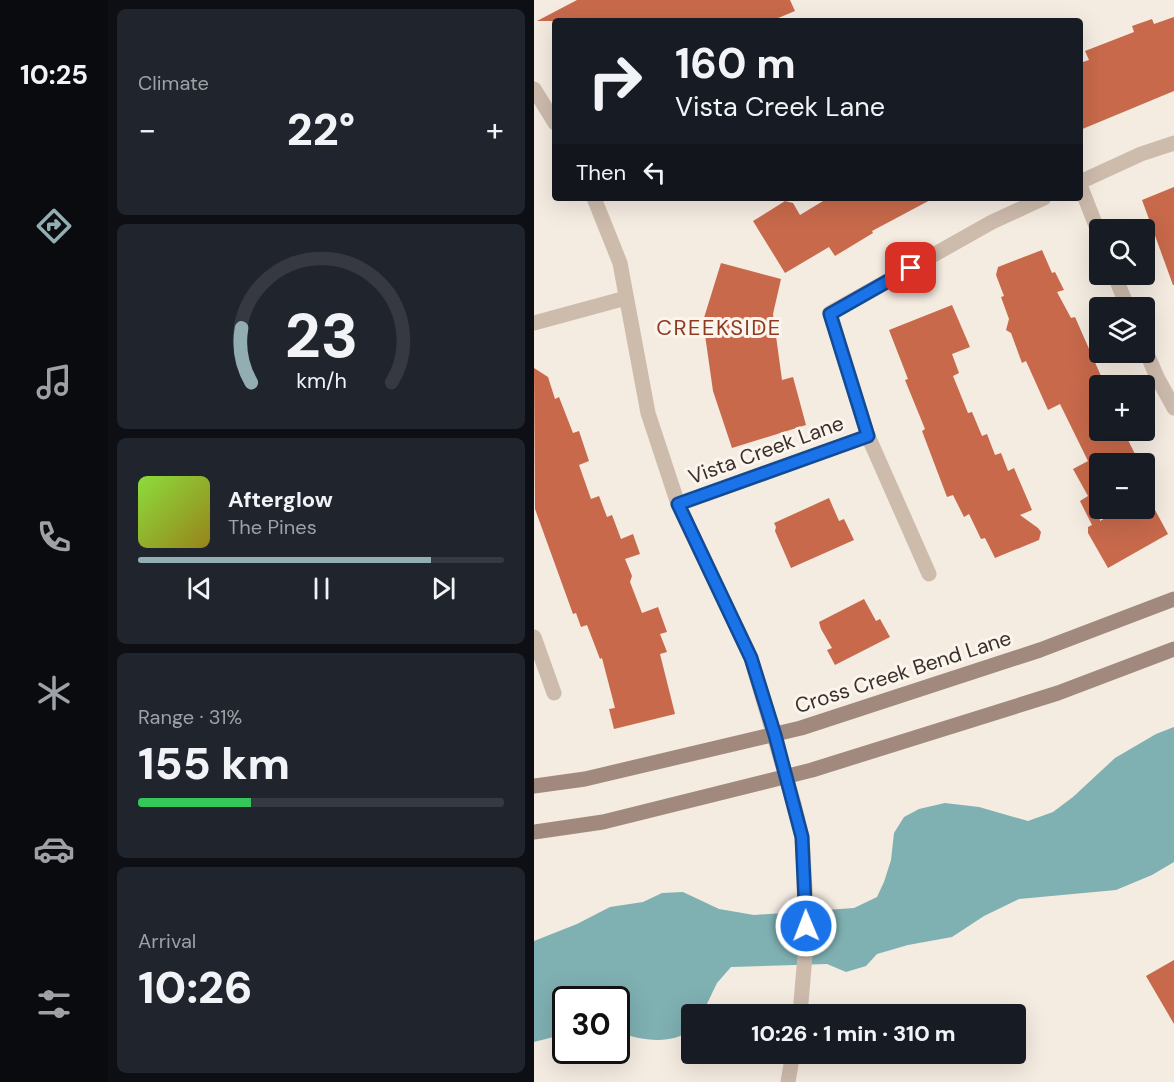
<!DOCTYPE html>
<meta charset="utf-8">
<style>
:root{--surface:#171b24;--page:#20242c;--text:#f1f3f6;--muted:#9ea1a6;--line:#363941;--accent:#92aeb2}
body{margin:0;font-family:"DM Sans",sans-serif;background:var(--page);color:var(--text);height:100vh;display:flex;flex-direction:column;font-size:22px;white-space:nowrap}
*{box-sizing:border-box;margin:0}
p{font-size:20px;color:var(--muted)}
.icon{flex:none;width:33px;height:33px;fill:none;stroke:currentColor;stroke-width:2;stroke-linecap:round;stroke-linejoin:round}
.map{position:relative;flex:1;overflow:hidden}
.sheet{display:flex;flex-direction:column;gap:9px;padding:9px;background:#0d0f14;width:426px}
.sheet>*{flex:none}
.top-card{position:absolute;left:18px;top:18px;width:531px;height:183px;border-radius:6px;box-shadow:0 6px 24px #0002;background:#171b24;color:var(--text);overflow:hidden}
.controls{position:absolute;left:555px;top:219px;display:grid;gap:12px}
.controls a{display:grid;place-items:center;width:66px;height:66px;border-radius:6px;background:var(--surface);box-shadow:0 6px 24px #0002;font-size:30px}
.speed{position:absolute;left:18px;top:986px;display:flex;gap:12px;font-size:30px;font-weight:700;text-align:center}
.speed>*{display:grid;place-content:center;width:78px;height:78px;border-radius:50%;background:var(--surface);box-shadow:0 6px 24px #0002;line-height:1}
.speed .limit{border:3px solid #111;border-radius:9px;background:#fff;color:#111}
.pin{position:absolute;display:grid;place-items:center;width:51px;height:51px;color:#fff;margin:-26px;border-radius:12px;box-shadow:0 3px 9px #0006}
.me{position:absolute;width:66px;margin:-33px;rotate:359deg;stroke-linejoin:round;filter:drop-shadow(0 0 4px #0008)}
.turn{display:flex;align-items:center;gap:21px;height:126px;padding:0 24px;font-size:27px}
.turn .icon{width:78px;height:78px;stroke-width:2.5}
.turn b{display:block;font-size:42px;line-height:51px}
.then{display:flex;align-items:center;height:57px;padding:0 24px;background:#0003;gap:12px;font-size:22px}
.big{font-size:45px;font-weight:800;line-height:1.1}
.sheet .widget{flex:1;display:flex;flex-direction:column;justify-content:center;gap:9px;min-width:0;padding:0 21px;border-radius:9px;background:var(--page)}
.sheet .dial{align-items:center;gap:0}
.dial svg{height:156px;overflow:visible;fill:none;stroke:var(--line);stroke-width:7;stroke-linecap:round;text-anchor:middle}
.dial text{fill:var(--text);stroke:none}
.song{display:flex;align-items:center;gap:18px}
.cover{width:72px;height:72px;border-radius:9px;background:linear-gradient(135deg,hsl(90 70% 55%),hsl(50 70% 35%))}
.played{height:6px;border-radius:3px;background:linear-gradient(90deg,var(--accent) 80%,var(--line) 80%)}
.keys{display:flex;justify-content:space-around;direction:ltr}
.heat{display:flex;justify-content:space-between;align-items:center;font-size:33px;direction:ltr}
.charge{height:9px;border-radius:4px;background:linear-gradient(90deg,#34c759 31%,var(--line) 0)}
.trip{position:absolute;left:147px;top:1004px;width:345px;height:60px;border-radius:6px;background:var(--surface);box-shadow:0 6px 24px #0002;font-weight:800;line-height:60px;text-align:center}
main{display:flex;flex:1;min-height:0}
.menu{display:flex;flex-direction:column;width:108px;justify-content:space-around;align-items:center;background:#090b0e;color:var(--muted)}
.menu .icon{width:42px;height:42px}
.menu .current{color:var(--accent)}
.menu b{font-size:27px;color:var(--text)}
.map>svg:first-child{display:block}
.water{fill:#7fb0b2}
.building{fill:#c8694b}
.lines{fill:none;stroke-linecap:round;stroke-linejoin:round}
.street{stroke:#cdbbac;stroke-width:15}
.secondary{stroke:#a18a7d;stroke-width:15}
.route-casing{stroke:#114b97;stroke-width:15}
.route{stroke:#1a73e8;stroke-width:10}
.labels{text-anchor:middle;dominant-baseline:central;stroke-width:6;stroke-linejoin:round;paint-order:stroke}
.street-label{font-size:21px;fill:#3b302b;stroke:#fbf5ee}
.neighbourhood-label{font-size:22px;letter-spacing:1.5px;fill:#8c3b22;stroke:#fbf5ee}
</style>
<main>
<nav class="menu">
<b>10:25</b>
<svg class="icon current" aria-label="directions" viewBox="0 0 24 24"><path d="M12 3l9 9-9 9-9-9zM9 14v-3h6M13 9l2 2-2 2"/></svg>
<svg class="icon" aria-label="music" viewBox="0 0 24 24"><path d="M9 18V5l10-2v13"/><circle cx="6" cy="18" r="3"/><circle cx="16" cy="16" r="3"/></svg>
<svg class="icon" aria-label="phone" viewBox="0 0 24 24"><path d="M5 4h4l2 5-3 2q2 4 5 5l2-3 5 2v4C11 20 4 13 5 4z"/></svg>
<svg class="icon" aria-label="climate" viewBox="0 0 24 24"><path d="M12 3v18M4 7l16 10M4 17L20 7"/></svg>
<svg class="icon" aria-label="car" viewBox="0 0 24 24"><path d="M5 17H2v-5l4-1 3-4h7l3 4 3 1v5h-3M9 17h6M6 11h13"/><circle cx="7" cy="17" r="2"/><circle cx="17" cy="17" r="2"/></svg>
<svg class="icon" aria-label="filters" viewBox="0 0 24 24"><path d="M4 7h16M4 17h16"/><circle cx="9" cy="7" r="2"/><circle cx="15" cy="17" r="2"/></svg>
</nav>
<section class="sheet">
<div class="widget"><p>Climate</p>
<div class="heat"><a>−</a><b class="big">22°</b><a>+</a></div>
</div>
<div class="widget dial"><svg viewBox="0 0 100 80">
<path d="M14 69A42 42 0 1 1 86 69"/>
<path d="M14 69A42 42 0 0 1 9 41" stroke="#92aeb2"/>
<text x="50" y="56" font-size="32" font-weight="700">23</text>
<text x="50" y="72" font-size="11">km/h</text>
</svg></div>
<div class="widget">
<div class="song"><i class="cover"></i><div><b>Afterglow</b><p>The Pines</p></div></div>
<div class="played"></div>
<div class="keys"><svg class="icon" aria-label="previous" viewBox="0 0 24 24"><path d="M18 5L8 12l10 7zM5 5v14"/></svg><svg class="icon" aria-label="pause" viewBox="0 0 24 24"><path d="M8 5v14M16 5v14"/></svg><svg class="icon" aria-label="next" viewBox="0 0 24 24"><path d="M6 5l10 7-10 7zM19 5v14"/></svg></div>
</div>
<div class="widget"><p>Range · 31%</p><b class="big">155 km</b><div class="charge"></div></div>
<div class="widget"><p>Arrival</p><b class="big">10:26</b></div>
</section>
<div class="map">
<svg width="640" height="1082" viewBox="0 0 640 1082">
<rect width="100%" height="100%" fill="#f4ebe1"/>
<path class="water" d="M640,727V862L618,875L582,890L485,899L450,916L418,937L374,945L343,954L332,966L312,972L293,964L197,967L183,983L168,1014H158L157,1029C139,1046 105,1040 83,1032L82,999H32L31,1034L0,1042V941L43,924L76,907L109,902L128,893L149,892L185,909L220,915L320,908L343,897L350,882L357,860L360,833L370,817L385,809L411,803L445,807L494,821L519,812L539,797L581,758L622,734Z"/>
<g class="building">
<polygon points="43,0 256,0 261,11 237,21 3,21"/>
<polygon points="640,17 640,91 546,130 546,63 555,60 551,51 600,32 598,26 618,19 620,24"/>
<polygon points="640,187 640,285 639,285 608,200"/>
<polygon points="294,198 400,198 338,231 339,233 301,256 295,247 251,273 219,221 251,201 259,203 266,215"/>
<polygon points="508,250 518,273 521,272 530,290 523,292 537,318 541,317 571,385 566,386 566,430 589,430 606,464 566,464 566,521 589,508 620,508 634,534 574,568 554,533 554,527 558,525 546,501 554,496 539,469 554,461 526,404 514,410 492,361 488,363 477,333 472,330 475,319 467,297 470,296 462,275 464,267"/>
<polygon points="187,263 247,279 239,314 248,380 259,377 272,425 198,448 179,391 169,321"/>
<polygon points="418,305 436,347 418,354 425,373 419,376 434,413 438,412 448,436 453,434 461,455 467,453 474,471 480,468 498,510 486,515 504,528 507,532 505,540 461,558 451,538 447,539 435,514 430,517 419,495 413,497 388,431 391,429 371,380 374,379 355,330"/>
<polygon points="0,368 14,377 21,399 25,397 39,433 45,431 55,461 45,465 57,499 65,496 73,517 78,515 87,539 99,534 106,554 91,559 98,576 96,582 108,613 124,607 133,632 126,634 133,652 126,654 141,714 80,729 75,709 81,708 68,658 66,659 53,625 47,627 42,613 39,614 1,509"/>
<polygon points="295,498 305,521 310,519 320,540 257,568 241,531 242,527 240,523"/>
<polygon points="330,599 342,621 346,619 356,637 301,665 293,650 298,648 287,629 285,622"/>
<polygon points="640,960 640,1024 612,976"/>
</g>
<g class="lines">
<g class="street">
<polyline points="0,89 21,123"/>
<polyline points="546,182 607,154 640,143"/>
<polyline points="546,185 566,236"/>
<polyline points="60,198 86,263 114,413 144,504 217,658 260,804 268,837 271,888 272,944 266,1014"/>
<polyline points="580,274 594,308"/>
<polyline points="0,323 92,298"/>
<polyline points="610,347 623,377 640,408"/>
<polyline points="144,504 334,436"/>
<polyline points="395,574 334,436 296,313 458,222 510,198"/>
<polyline points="0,637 20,693"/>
<polyline points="254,1082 259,1053"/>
</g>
<g class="secondary">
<polyline points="0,786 51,779 267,728 506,650 640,599"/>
<polyline points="0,832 69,822 278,770 524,693 640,649"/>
</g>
</g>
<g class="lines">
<defs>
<polyline id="route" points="272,926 268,837 241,735 217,658 144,504 334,436 296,314 377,268"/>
</defs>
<use href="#route" class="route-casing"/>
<use href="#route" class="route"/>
</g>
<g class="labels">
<g class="street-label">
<text transform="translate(232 450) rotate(-20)">Vista Creek Lane</text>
<text transform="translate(369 672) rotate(-18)">Cross Creek Bend Lane</text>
</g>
<g class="neighbourhood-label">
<text x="185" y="327">CREEKSIDE</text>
</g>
</g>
</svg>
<div class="controls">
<a><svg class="icon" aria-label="search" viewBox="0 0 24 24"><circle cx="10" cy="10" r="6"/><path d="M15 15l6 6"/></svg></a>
<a><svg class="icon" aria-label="layers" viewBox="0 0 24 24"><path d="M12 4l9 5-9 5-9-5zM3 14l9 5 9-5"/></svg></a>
<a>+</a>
<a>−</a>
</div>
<div class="speed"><div class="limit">30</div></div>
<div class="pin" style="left:377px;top:268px;background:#d93025"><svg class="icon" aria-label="arrive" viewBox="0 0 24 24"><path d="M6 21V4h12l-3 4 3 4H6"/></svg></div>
<svg class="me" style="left:272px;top:926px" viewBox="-20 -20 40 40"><circle r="17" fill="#1a73e8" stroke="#fff" stroke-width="3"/><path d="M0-11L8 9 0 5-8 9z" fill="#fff"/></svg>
<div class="trip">10:26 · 1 min · 310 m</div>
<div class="top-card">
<div class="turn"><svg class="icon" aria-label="right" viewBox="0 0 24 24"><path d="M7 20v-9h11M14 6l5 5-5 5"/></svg><div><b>160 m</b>Vista Creek Lane</div></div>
<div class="then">Then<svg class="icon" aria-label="left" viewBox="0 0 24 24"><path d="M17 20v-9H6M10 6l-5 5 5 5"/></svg></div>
</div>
</div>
</main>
